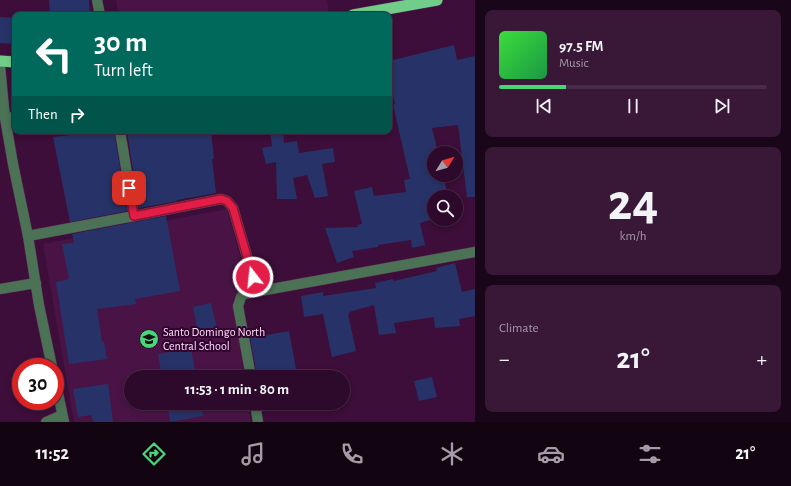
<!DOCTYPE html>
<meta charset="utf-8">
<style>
:root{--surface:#2d0a2b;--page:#391837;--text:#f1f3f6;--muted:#a79aa9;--line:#482b47;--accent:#47d779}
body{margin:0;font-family:"Alegreya Sans",sans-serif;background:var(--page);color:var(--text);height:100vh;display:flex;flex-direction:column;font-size:15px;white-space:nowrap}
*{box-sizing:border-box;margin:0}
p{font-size:13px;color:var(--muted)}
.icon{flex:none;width:22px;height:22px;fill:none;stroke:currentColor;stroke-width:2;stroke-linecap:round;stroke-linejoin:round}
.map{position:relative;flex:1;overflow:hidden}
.sheet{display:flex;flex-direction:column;gap:10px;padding:10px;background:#190618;width:316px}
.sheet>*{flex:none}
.banner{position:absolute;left:12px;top:12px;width:380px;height:122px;border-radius:8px;box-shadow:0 2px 6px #0003,0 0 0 1px var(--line);background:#00695c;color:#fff;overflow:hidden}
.needle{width:26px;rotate:53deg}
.fabs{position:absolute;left:427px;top:146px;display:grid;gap:8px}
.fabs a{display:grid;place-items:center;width:36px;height:36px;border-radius:50%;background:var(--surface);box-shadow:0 2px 6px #0003,0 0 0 1px var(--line);font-size:20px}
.speed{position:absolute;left:12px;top:358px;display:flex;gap:8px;font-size:20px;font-weight:700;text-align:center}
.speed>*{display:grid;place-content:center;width:52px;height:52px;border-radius:50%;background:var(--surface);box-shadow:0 2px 6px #0003,0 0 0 1px var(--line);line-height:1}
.speed .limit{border:6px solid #d22;background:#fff;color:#111}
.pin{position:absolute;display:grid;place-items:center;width:34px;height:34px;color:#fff;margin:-17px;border-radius:8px;box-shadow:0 2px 6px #0006}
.me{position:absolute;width:44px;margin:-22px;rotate:344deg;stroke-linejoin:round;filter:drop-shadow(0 0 3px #0008)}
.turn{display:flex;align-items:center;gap:14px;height:84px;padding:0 16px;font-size:18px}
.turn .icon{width:52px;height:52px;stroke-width:2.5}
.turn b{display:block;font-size:28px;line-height:34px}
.then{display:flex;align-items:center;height:38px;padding:0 16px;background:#0003;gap:8px;font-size:15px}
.big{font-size:30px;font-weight:700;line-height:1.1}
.sheet .card{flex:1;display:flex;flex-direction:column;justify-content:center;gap:6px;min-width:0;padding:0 14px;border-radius:8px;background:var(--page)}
.sheet .dial{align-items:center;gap:0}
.dial b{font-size:52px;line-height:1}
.song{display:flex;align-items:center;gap:12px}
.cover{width:48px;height:48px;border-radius:6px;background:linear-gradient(135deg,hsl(120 70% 55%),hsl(140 70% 35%))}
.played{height:4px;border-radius:2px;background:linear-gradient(90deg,var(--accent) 25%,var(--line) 25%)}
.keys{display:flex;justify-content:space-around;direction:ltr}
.heat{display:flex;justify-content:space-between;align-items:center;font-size:22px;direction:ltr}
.trip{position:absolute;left:124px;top:370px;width:226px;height:40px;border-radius:20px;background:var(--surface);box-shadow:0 2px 6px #0003,0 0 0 1px var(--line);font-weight:700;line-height:40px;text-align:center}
.tabs{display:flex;height:64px;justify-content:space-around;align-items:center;background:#120411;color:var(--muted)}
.tabs .icon{width:28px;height:28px}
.tabs .selected{color:var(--accent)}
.tabs b{font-size:18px;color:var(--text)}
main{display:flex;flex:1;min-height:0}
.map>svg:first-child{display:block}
.built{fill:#491445}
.building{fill:#273368}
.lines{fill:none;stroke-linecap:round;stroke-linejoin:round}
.pedestrian-casing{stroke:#5b3058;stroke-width:11}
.minor-casing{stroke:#5b3058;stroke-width:11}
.tertiary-casing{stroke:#5b3058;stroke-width:11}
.trunk-casing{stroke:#5b3058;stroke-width:12}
.pedestrian{stroke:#4b7254;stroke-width:10}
.minor{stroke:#4b7254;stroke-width:10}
.tertiary{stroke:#4b7254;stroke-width:10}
.trunk{stroke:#71ce8a;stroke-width:11}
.route-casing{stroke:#92132f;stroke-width:10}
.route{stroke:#e11d48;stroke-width:7}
.labels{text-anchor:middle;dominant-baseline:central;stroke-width:4;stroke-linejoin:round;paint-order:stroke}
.poi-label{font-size:12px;fill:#fee0fa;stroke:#31032e;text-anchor:start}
</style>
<main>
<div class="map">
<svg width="475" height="422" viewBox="0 0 475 422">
<rect width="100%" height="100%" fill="#3c0e39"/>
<g class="built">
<polygon points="116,0 327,0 329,13 306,15 119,15"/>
<polygon points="227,209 248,285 233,300 244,377 131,377 131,403 248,403 251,422 74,422 43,244"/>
</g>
<g class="building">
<polygon points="49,0 89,0 90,14 50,15"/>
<polygon points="0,17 15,18 15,44 0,43"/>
<polygon points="454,45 457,60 475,56 475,197 467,197 458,125 432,128 438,153 434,153 434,175 443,175 448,197 434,197 434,202 427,203 430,220 420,223 425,245 412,248 411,240 378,245 378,247 352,251 354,257 337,263 325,228 358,227 357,225 362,224 354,191 372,187 374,196 406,192 404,180 410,179 393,105 395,104 389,80 389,61"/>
<polygon points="109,131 114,131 127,211 70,222 53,137"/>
<polygon points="127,131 211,131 214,159 212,159 216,193 177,200 177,201 139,208"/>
<polygon points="270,131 283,131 284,143 297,141 299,153 333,148 335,162 322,164 328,196 315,198 307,175 293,178 297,199 277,199 276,162 266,164 262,148 272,146"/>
<polygon points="166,216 180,291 135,299 136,304 97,309 102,342 104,342 107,359 69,364 56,282 69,279 62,244 74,243 72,234"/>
<polygon points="455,263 462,292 475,289 475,316 459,319 460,326 435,328 434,317 394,323 396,333 379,335 374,305 349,312 350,314 348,314 356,351 332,357 323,314 304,317 301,296 323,292 323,296 376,288 375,283 393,279 394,281 437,271 436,268"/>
<polygon points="211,303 217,329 198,333 193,307"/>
<polygon points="289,331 296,369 257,376 250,338"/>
<polygon points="191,348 196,377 162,377 158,354"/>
<polygon points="432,377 437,397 419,401 414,381"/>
<polygon points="108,384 113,422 93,422 91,415 78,417 73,389"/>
<polygon points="167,403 201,403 203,416 170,422"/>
</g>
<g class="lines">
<defs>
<polyline id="pedestrian" points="5,118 15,117"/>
<g id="minor">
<polyline points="97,0 100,15"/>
<polyline points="134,216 221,199 227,201 233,208 257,291"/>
<polyline points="28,236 134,216 120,131"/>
<polyline points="0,289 36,283"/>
<polyline points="251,377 238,306 241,297 244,294 475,252"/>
<polyline points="255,403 258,422"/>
<polyline points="46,422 62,415"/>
</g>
<g id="tertiary">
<polyline points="0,66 5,118 13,164 28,236 39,305 52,367"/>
<polyline points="55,379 64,422"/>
</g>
<g id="trunk">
<polyline points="353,15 437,0"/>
<polyline points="0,61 15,62"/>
</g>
</defs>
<use href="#pedestrian" class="pedestrian-casing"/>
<use href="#minor" class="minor-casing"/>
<use href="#tertiary" class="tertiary-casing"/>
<use href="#trunk" class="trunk-casing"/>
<use href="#pedestrian" class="pedestrian"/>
<use href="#minor" class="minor"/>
<use href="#tertiary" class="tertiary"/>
<use href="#trunk" class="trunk"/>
</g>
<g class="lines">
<defs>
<polyline id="route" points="129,188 134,216 221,199 227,201 233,208 253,277"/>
</defs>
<use href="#route" class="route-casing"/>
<use href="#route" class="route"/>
</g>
<defs>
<symbol id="school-disc" viewBox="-11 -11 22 22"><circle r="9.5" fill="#47d779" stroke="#31032e"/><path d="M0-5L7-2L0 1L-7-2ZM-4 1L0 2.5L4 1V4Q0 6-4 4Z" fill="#111"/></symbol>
</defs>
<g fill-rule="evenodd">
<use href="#school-disc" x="138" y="328" width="22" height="22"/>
</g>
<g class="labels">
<g class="poi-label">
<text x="163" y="332">Santo Domingo North<tspan x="163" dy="14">Central School</tspan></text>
</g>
</g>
</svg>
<div class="fabs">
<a><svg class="needle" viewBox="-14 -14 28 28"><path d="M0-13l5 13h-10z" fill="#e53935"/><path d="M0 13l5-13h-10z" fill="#a79aa9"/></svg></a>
<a><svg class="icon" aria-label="search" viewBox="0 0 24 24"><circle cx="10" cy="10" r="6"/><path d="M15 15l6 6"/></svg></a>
</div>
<div class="speed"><div class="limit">30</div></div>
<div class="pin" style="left:129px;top:188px;background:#d93025"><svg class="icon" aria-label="arrive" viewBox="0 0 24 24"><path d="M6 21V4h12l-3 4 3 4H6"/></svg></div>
<svg class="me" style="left:253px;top:277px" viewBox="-20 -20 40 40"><circle r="17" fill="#e11d48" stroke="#fff" stroke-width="3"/><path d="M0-11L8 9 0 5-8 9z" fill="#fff"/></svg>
<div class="trip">11:53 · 1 min · 80 m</div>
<div class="banner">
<div class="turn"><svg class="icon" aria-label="left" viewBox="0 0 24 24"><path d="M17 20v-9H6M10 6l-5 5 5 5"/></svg><div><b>30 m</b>Turn left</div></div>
<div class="then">Then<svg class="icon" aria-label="right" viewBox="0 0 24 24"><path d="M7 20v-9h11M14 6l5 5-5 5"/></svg></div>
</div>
</div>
<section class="sheet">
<div class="card">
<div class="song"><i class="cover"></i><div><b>97.5 FM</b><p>Music</p></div></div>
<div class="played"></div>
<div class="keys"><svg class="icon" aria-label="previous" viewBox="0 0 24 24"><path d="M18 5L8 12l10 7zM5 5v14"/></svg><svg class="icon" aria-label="pause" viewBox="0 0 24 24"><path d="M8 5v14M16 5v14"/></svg><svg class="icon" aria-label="next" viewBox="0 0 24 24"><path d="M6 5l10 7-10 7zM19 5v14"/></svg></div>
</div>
<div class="card dial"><b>24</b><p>km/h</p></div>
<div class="card"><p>Climate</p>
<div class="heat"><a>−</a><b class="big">21°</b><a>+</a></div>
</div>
</section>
</main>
<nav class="tabs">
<b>11:52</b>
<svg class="icon selected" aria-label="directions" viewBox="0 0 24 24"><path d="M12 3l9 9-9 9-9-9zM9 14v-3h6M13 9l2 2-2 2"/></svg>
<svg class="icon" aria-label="music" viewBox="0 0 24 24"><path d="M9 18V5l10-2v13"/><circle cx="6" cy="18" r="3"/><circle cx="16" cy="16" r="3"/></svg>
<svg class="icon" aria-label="phone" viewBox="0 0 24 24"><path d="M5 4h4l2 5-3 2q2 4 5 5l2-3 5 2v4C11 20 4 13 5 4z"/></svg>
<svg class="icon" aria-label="climate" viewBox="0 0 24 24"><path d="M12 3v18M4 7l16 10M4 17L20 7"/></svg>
<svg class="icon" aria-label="car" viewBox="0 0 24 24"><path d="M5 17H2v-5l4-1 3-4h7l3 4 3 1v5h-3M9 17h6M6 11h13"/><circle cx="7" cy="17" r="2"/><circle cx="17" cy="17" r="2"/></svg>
<svg class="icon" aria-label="filters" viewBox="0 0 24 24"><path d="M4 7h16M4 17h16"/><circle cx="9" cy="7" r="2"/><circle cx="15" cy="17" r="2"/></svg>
<b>21°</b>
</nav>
